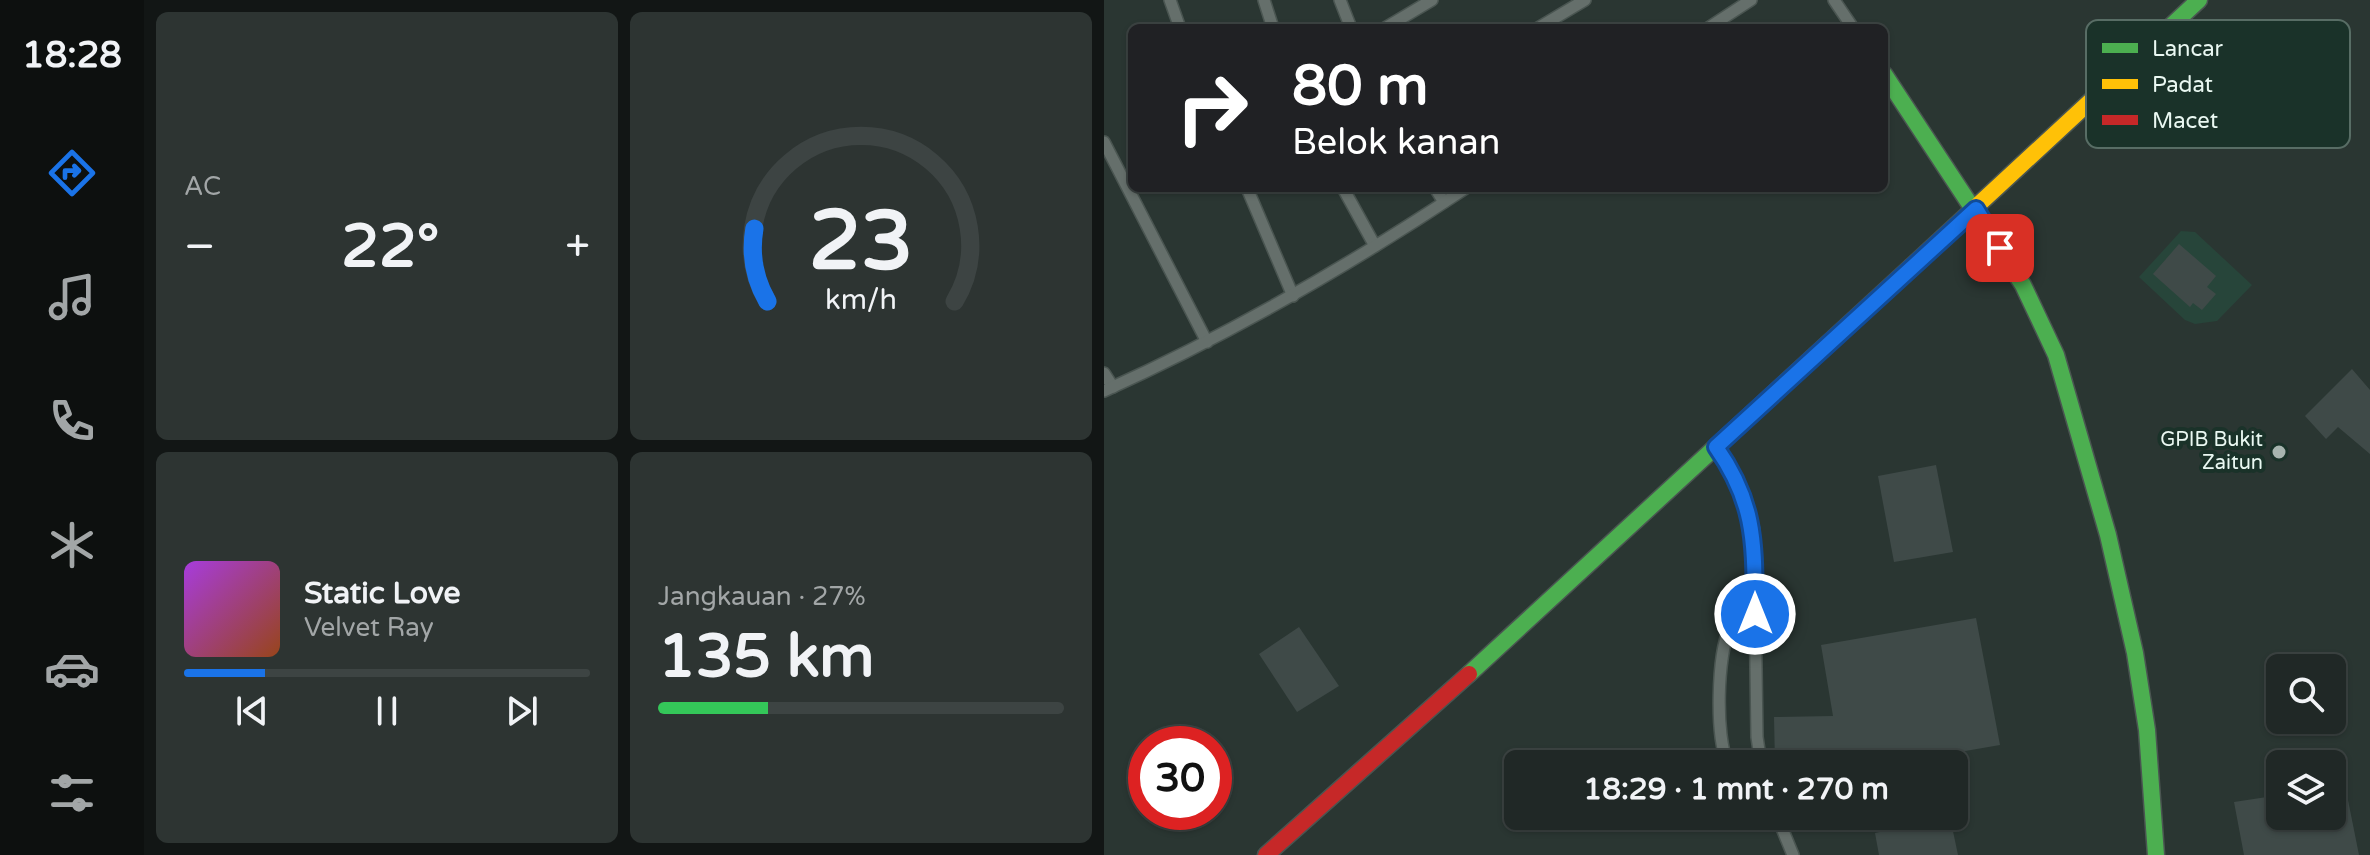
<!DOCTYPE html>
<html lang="id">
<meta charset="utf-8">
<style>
:root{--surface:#202826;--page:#2d3432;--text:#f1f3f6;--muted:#a2a6a7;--line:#3d4443;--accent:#1a73e8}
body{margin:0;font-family:"Varela Round",sans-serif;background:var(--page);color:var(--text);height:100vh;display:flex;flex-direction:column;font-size:30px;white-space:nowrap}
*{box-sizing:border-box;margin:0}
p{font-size:26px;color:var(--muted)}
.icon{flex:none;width:44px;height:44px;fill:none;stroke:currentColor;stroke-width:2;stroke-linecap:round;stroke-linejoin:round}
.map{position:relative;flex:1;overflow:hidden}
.panel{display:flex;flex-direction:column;gap:12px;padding:12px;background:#121615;width:960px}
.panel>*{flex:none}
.guide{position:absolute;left:24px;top:24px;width:760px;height:168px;border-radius:12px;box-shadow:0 2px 6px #0004,0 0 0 2px var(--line);background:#202124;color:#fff;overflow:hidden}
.fabs{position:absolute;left:1162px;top:654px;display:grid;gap:16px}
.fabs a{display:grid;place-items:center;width:80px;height:80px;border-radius:12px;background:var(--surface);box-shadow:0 2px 6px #0004,0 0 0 2px var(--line);font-size:40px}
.speed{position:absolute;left:24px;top:726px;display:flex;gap:16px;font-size:40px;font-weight:700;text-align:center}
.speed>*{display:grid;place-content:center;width:104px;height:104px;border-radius:50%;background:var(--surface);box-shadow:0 2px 6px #0004,0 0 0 2px var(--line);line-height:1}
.speed .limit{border:12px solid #d22;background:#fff;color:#111}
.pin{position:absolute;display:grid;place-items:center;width:68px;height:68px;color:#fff;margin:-34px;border-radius:16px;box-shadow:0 4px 12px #0006}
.me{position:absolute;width:88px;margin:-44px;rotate:0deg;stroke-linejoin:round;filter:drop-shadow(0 0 6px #0008)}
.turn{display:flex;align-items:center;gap:28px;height:168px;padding:0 32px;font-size:36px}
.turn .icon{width:104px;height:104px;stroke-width:2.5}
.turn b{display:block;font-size:56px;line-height:68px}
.big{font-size:60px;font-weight:700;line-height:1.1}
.panel .tile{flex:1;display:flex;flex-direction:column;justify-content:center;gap:12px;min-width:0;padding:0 28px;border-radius:12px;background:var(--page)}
.panel .dial{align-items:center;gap:0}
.dial svg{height:208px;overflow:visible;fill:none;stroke:var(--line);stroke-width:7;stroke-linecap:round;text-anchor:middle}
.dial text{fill:var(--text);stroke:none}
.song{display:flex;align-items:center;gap:24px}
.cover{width:96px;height:96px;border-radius:12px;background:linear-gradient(135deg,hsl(280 70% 55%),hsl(20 70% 35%))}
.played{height:8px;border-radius:4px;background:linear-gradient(90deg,var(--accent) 20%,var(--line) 20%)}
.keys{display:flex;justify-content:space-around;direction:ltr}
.heat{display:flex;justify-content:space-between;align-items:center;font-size:44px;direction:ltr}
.charge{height:12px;border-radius:6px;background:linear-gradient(90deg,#34c759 27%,var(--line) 0)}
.panel .tiles{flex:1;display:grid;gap:12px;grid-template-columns:repeat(2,1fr)}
.trip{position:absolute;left:400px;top:750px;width:464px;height:80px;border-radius:12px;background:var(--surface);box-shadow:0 2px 6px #0004,0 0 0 2px var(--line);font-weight:700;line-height:80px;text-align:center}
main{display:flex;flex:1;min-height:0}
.dock{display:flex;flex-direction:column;width:144px;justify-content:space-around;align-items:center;background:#0d100f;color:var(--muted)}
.dock .icon{width:56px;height:56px}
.dock .current{color:var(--accent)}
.dock b{font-size:36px;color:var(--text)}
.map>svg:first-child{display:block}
.built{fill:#27453a}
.building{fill:#3f4a48}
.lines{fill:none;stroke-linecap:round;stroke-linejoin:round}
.street-casing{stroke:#4a5551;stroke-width:14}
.fast-casing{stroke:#4a5551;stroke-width:19}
.slow-casing{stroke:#4a5551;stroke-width:19}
.jam-casing{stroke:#4a5551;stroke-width:19}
.street{stroke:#656f6b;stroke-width:11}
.fast{stroke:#4caf50;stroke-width:16}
.slow{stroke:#ffc107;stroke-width:16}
.jam{stroke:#c62828;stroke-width:16}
.route-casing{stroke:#114b97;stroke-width:20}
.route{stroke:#1a73e8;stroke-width:14}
.poi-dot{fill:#a7b4af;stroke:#1a3229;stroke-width:3}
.labels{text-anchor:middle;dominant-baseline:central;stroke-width:8;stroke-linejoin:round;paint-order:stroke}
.poi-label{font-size:20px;fill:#eaf8f2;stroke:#1a3229;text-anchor:end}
.key{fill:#1a3229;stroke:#586d65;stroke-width:2}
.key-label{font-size:22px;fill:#eaf8f2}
</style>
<main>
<nav class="dock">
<b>18:28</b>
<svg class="icon current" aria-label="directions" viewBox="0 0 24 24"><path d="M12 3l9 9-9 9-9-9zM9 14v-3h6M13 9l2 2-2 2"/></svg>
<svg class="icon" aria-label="music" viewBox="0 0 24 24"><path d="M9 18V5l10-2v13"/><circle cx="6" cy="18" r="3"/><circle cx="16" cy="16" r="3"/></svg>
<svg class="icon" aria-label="phone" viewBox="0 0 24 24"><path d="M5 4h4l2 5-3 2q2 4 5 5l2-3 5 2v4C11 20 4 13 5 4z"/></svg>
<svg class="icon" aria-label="climate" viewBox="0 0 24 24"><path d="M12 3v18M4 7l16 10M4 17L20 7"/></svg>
<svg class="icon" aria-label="car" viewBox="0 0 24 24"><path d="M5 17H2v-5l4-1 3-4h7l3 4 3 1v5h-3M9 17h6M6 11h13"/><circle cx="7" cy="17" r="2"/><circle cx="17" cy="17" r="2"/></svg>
<svg class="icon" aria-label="filters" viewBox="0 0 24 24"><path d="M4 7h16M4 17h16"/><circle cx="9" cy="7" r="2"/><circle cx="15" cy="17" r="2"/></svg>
</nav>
<section class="panel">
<div class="tiles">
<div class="tile"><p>AC</p>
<div class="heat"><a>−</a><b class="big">22°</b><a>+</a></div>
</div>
<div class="tile dial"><svg viewBox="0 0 100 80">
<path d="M14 69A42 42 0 1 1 86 69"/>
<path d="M14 69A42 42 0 0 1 9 41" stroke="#1a73e8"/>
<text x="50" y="56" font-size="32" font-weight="700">23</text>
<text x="50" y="72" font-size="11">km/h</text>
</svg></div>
<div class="tile">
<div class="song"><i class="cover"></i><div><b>Static Love</b><p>Velvet Ray</p></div></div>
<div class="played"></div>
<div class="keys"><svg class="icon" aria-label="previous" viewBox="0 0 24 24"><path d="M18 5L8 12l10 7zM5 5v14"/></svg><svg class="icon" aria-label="pause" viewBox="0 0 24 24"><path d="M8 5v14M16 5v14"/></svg><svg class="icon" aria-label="next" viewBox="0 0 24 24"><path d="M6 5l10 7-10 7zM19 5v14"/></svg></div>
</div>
<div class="tile"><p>Jangkauan · 27%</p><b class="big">135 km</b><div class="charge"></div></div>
</div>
</section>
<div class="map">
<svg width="1266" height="855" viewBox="0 0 1266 855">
<rect width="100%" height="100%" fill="#2a3632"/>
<polygon class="built" points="1077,231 1091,232 1148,285 1113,321 1091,324 1081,320 1035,277"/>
<g class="building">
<polygon points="1075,244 1112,276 1103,287 1112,294 1098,310 1089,303 1086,307 1049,274"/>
<polygon points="1248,369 1266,390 1266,454 1234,427 1222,439 1201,416"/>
<polygon points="832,465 849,552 790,562 774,476"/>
<polygon points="872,618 896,745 786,764 671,764 670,717 729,716 717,645"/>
<polygon points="195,627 235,686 193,712 155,654"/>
<polygon points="1241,785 1255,855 1140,855 1130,802 1176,795 1176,816 1228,816 1228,787"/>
<polygon points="846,817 854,855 775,855 771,833"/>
</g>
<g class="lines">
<defs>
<g id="street">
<polyline points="66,0 76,28"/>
<polyline points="160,0 169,28"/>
<polyline points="236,0 247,28"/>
<polyline points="730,0 749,28"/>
<polyline points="281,28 328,0"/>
<polyline points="434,28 481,0"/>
<polyline points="604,28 647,0"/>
<polyline points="0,142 103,342"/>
<polyline points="143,188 189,296"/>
<polyline points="239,188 271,246"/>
<polyline points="331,188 340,202"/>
<polyline points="0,373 9,387"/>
<path d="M0,391C127,334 246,265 362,188"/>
<polyline points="612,447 639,493 650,530 653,737 657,764"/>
<path d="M624,764C611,737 613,655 626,627C632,614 642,601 650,589"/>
<polyline points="673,816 689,855"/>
</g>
<g id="fast">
<polyline points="780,74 919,285 952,355 1004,535 1031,653 1043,730 1052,855"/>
<polyline points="1007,82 1095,0"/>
<polyline points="365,674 807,267"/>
</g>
<polyline id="slow" points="807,267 1007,82"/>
<polyline id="jam" points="162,855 365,674"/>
</defs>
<use href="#street" class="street-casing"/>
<use href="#fast" class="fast-casing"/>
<use href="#slow" class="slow-casing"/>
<use href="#jam" class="jam-casing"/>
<use href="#street" class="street"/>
<use href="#fast" class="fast"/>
<use href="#slow" class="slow"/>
<use href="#jam" class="jam"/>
</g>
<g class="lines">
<defs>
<path id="route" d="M651,614C650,546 653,505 612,447L872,209L896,248"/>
</defs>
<use href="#route" class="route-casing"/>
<use href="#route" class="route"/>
</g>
<circle class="poi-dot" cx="1175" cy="452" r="8"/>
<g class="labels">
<g class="poi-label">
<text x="1159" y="440">GPIB Bukit<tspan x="1159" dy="23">Zaitun</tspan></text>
</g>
</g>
<rect x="982" y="20" width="264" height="128" rx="12" class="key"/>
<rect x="998" y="43" width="36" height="10" fill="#4caf50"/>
<rect x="998" y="79" width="36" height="10" fill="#ffc107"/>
<rect x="998" y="115" width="36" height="10" fill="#c62828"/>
<g class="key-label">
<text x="1048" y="56">Lancar</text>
<text x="1048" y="92">Padat</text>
<text x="1048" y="128">Macet</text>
</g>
</svg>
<div class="fabs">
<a><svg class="icon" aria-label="search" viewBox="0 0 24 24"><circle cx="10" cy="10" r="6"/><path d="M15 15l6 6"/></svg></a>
<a><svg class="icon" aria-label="layers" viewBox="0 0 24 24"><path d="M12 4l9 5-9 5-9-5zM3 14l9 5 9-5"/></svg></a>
</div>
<div class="speed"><div class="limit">30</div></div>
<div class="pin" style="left:896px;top:248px;background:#d93025"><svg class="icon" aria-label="arrive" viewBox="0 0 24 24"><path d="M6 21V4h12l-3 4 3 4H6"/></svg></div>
<svg class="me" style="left:651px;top:614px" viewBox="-20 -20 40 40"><circle r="17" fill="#1a73e8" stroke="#fff" stroke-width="3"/><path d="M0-11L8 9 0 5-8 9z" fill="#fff"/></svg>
<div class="trip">18:29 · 1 mnt · 270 m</div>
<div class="guide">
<div class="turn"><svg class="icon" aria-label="right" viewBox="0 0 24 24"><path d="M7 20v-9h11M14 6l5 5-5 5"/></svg><div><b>80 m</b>Belok kanan</div></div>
</div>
</div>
</main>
